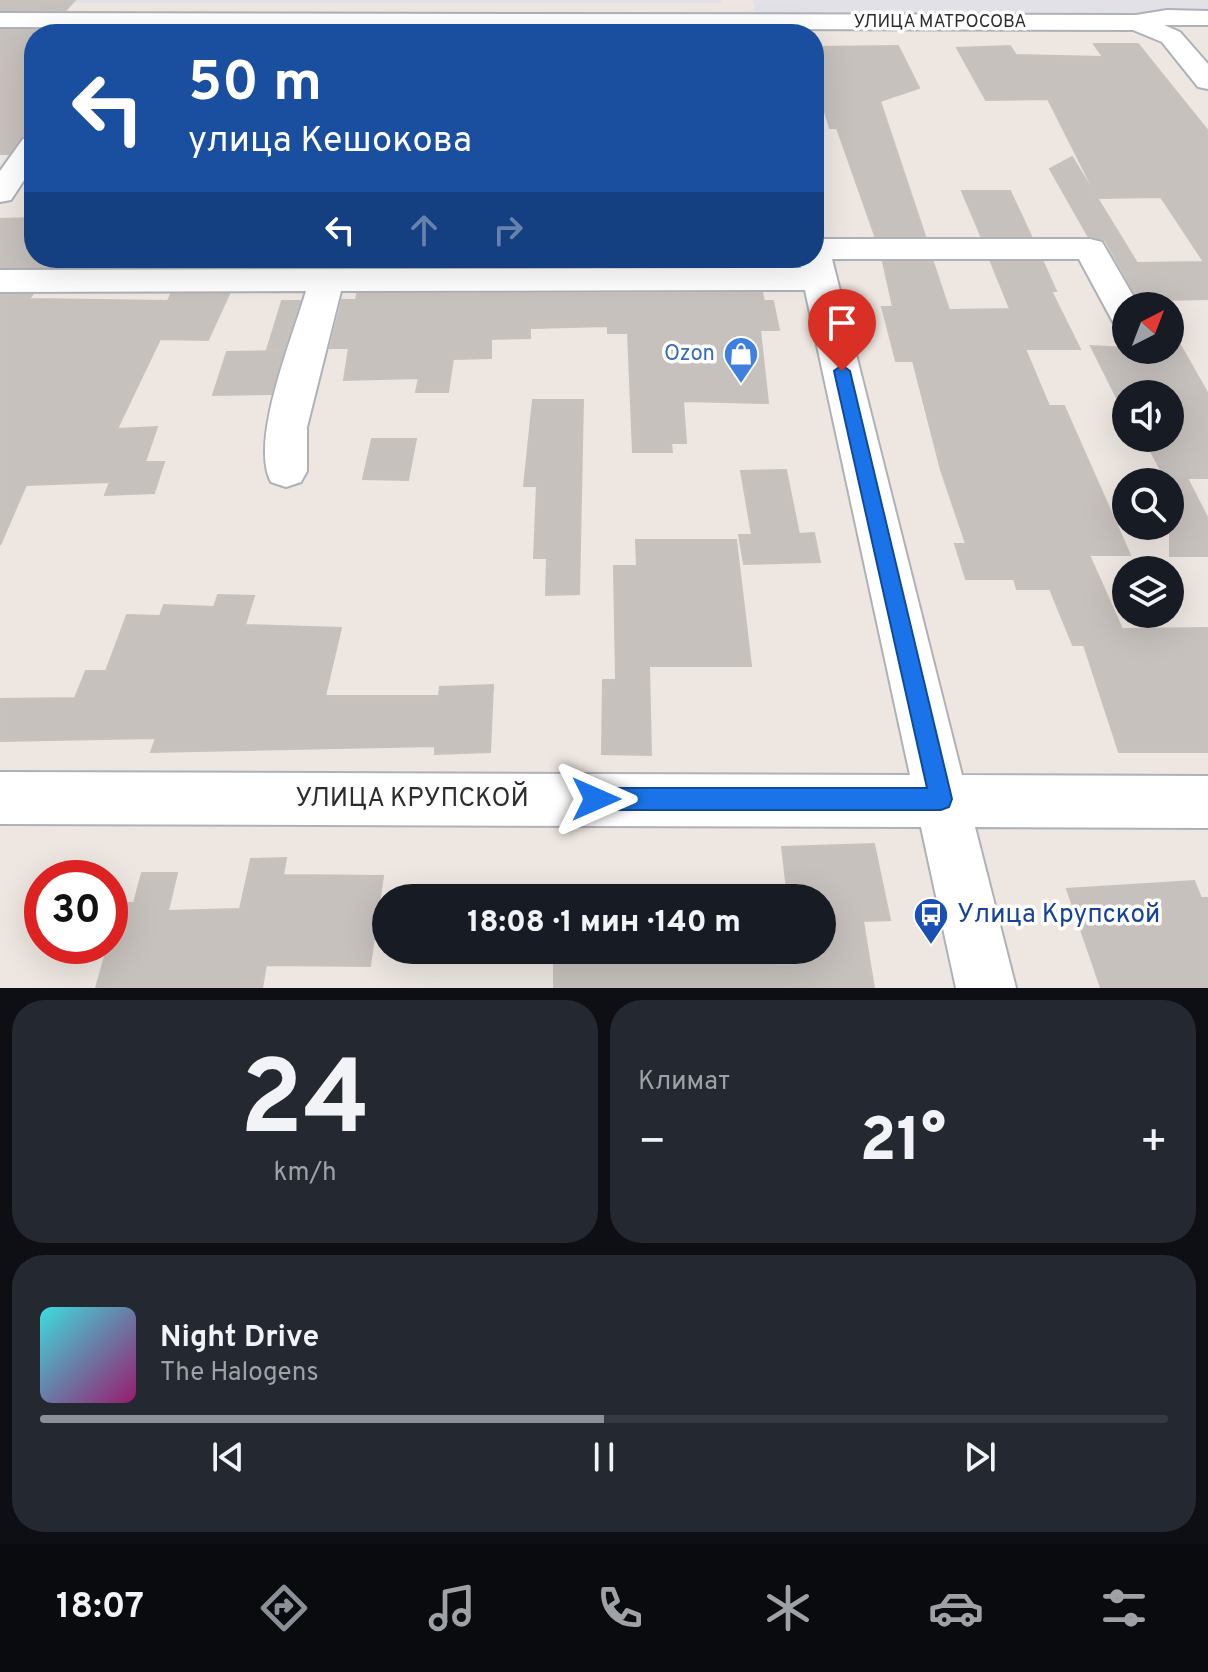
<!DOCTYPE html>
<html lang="ru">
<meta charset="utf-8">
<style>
:root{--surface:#171b24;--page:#242831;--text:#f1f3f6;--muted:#9ea1a6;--line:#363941;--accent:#8c9099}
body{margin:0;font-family:Overpass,sans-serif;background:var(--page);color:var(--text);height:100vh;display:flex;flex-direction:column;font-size:30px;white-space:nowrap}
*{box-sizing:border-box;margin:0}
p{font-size:26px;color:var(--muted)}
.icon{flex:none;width:44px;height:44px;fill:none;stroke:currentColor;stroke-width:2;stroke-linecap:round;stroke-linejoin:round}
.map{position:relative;height:988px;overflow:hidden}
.panel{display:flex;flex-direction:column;gap:12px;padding:12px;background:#0d0f14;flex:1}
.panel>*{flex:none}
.top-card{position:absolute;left:24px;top:24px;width:800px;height:244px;border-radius:32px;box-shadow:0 8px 32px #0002;background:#1a4fa0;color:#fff;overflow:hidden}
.needle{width:52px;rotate:42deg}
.tools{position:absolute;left:1112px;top:292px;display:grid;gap:16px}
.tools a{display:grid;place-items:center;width:72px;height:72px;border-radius:50%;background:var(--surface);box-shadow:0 8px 32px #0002;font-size:40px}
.speed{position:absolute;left:24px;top:860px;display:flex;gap:16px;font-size:40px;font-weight:700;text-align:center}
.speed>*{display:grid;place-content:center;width:104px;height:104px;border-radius:50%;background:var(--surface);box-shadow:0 8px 32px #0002;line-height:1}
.speed .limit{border:12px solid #d22;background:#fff;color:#111}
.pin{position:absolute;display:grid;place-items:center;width:68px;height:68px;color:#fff;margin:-82px -34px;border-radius:50% 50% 50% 0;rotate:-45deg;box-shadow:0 0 8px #0007}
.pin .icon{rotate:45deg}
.me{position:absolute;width:88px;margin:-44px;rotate:90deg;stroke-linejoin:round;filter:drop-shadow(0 0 6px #0008)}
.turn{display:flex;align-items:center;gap:28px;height:168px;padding:0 32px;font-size:36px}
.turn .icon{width:104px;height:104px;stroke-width:2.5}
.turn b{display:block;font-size:56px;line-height:68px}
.lanes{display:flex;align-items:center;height:76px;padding:0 32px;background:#0003;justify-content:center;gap:40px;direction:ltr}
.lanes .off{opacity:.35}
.big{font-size:60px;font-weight:800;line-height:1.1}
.panel .widget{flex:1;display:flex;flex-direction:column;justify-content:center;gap:12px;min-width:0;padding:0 28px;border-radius:32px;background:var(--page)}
.panel .dial{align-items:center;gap:0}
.dial b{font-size:104px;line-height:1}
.song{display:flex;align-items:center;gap:24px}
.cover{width:96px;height:96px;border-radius:12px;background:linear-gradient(135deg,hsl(180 70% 55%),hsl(320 70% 35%))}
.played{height:8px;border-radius:4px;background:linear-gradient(90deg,var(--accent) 50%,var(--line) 50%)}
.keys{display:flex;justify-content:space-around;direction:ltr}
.heat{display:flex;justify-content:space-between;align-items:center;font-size:44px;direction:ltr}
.panel .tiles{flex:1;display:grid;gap:12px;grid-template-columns:1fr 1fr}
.widget:last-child{grid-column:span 2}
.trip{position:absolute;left:372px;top:884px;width:464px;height:80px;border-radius:40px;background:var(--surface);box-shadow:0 8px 32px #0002;font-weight:800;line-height:80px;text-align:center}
.tab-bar{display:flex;height:128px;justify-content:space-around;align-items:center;background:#090b0e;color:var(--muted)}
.tab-bar .icon{width:56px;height:56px}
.tab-bar .current{color:var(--accent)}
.tab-bar b{font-size:36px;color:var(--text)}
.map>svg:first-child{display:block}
.industrial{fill:#e1e1e7}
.building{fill:#c6c1bc;stroke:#c9c1bb;stroke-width:2}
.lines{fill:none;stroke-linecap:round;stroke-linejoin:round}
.minor-casing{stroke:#adb2b8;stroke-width:4}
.minor{fill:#fff;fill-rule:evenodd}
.route{fill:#1a73e8;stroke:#114b97;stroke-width:2}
.labels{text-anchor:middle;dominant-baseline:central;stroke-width:7;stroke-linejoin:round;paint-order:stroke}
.far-street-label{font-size:18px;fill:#2d2d2d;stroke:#fff}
.shop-label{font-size:22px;fill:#366cbe;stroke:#fff;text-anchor:end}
.near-street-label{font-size:26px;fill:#2d2d2d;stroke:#fff}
.near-transit-label{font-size:26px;fill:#164399;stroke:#fff;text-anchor:start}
</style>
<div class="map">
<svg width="1208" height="988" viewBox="0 0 1208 988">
<rect width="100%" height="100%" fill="#ede6e1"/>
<g class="industrial">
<polygon points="0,0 721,0 722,3 0,3"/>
<polygon points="753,0 1208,0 1208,18 757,21"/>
</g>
<g class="building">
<polygon points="0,0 75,0 66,10 0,10"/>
<polygon points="0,30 49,30 45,34 34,34 34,133 21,137 9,154 0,154"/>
<polygon points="1094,44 1138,44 1208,131 1208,299 1160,300 1164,306 1142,306 1105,240 1088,236 1050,169 1072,157 1137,263 1204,262 1161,197 1098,198 1048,99 986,100 957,48 1010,46 1016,55 1103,57"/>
<polygon points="898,46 919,88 880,101 925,236 875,236 837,128 830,128 825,112 818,112 814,99 814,47"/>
<polygon points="962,191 1010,191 1031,236 981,236"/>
<polygon points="34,218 34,258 57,258 51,267 0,267 0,219"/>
<polygon points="187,258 245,258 242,266 184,267"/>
<polygon points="365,258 754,258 755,265 363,266"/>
<polygon points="883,262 933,262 949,310 1010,309 991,262 1043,262 1056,291 1051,291 1080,349 1025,349 1049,406 1064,406 1130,555 1089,555 1122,629 1208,628 1208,752 1119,752 1084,645 1073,645 1050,589 1017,589 1014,579 966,579 955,544 966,544 941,470 913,361 896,361 882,307 893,307"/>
<polygon points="762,293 764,301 773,301 779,330 760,330 768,403 683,401 686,443 671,443 672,452 633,452 628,333 608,333 608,326 530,328 530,338 491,339 491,358 453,359 448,392 416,392 419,378 344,380 349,348 330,348 342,300 356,300 357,294"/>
<polygon points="171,294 229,294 208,340 160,339 117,429 157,427 145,462 164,462 154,493 105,495 110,482 26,485 0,545 0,295 32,295 29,299 168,301"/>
<polygon points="282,301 300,301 284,349 267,350"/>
<polygon points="1170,345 1180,345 1208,394 1208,478 1187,478 1208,519 1208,556 1170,556 1170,478 1165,478 1144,438 1170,438 1170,394 1126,394 1126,416 1091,346 1170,350"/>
<polygon points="284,351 271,394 213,395 227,352"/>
<polygon points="533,400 583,400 579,594 546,595 547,558 534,558 537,486 524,486"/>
<polygon points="372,439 416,439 408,480 363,479"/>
<polygon points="786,470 799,534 814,533 820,562 744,564 739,535 752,535 741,471"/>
<polygon points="636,540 736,540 751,666 649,666 651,755 602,754 603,680 616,680 614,566 637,566"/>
<polygon points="218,595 254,596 245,625 341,628 325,696 439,696 440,687 493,685 490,752 435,754 435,746 151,752 156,738 0,741 0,699 75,698 86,671 106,671 127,615 160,616 164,605 214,607"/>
<polygon points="874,844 890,920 863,921 874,988 554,988 554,950 822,950 822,898 788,898 782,847"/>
<polygon points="286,858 283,875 383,876 370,966 266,965 262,988 96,988 120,903 134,903 142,873 177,873 168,911 240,909 251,859"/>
<polygon points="1194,881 1201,898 1208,898 1208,988 1101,988 1067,889"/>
<polygon points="625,890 626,898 569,898 569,892"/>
</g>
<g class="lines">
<defs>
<g id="minor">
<polygon points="1167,10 1208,11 1208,25 1164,25 1180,32 1208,64 1208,89 1198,87 1162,42 1133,30 0,27 0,13 1136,15"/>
<polygon points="34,136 34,165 11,200 0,202 0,171 23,139"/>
<path d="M814,239H1090L1102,242L1139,306H1126V326L1113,322L1079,259H832L962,775L1208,776V828L975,827L1016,988H956L921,827L0,824V772L910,775L805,290L341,291L307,427V471L301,482L286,487L271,482C249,442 293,336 306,291L0,292V270L801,268L798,258H814Z"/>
</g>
</defs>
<use href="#minor" class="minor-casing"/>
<use href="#minor" class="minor"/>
</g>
<polygon class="route" points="842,365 850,371 952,799 949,807 941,810 596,810 588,807 584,799 588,791 596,788 927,788 834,371"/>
<defs>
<symbol id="shop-pin" viewBox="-11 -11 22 30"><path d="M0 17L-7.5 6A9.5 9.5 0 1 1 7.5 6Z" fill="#3f7fe0" stroke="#fff"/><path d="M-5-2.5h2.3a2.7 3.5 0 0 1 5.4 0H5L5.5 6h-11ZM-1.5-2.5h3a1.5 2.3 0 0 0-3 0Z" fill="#fff"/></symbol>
<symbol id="bus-pin" viewBox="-11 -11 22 30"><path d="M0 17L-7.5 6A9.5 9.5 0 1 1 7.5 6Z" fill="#1a4fb4" stroke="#fff"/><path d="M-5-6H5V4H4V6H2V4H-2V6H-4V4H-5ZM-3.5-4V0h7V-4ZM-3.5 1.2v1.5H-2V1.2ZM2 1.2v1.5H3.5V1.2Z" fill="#fff"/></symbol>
</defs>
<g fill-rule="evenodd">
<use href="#shop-pin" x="721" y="334" width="40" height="54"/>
<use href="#bus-pin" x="911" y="895" width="40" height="54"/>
</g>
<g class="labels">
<g class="far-street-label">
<text x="940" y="22">УЛИЦА МАТРОСОВА</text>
</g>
<g class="shop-label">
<text x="715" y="354">Ozon</text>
</g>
<g class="near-street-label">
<text x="412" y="799">УЛИЦА КРУПСКОЙ</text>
</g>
<g class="near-transit-label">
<text x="957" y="915">Улица Крупской</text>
</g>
</g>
</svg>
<div class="tools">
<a><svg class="needle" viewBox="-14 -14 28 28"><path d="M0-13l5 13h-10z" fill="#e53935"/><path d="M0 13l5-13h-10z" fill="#9ea1a6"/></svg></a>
<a><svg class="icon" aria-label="sound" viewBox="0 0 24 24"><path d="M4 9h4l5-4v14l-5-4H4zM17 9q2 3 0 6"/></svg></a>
<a><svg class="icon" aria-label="search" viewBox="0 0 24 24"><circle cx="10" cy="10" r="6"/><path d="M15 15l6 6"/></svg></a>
<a><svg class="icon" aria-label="layers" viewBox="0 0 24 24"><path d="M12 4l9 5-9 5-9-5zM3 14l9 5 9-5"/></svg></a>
</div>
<div class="speed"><div class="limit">30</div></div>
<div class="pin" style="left:842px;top:371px;background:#d93025"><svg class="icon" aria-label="arrive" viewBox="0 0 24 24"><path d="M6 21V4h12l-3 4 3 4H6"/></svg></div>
<svg class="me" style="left:596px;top:799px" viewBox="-20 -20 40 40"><path d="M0-17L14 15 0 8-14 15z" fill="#1a73e8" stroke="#fff" stroke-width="4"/></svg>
<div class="trip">18:08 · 1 мин · 140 m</div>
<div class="top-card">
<div class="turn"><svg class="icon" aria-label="left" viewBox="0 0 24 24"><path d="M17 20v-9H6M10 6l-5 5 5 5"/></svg><div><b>50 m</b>улица Кешокова</div></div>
<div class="lanes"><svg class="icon" aria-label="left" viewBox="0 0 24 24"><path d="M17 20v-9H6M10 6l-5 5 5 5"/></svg><svg class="icon off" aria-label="ahead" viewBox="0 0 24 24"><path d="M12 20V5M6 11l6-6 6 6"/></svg><svg class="icon off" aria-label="right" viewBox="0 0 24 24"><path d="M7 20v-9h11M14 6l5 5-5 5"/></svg></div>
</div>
</div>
<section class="panel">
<div class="tiles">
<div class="widget dial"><b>24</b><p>km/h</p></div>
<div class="widget"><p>Климат</p>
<div class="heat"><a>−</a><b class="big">21°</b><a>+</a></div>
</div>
<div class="widget">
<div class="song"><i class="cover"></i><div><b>Night Drive</b><p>The Halogens</p></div></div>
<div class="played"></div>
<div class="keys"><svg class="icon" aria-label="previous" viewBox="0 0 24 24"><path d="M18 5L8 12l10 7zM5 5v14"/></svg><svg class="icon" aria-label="pause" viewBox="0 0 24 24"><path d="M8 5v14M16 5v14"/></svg><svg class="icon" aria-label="next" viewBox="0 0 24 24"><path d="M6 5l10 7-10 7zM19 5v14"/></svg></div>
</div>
</div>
</section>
<nav class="tab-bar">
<b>18:07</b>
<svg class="icon current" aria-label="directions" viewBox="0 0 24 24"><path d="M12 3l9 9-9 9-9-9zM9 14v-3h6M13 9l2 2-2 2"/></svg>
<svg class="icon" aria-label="music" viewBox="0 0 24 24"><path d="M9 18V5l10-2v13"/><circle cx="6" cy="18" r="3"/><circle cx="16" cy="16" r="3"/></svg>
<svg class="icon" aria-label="phone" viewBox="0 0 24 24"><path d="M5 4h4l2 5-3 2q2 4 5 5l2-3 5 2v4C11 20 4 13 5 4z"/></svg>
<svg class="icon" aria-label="climate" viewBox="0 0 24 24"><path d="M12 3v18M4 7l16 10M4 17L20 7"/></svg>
<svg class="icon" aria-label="car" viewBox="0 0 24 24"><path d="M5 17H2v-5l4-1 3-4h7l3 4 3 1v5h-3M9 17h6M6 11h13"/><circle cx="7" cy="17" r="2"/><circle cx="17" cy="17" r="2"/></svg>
<svg class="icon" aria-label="filters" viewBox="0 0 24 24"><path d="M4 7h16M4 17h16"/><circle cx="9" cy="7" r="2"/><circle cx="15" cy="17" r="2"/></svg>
</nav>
